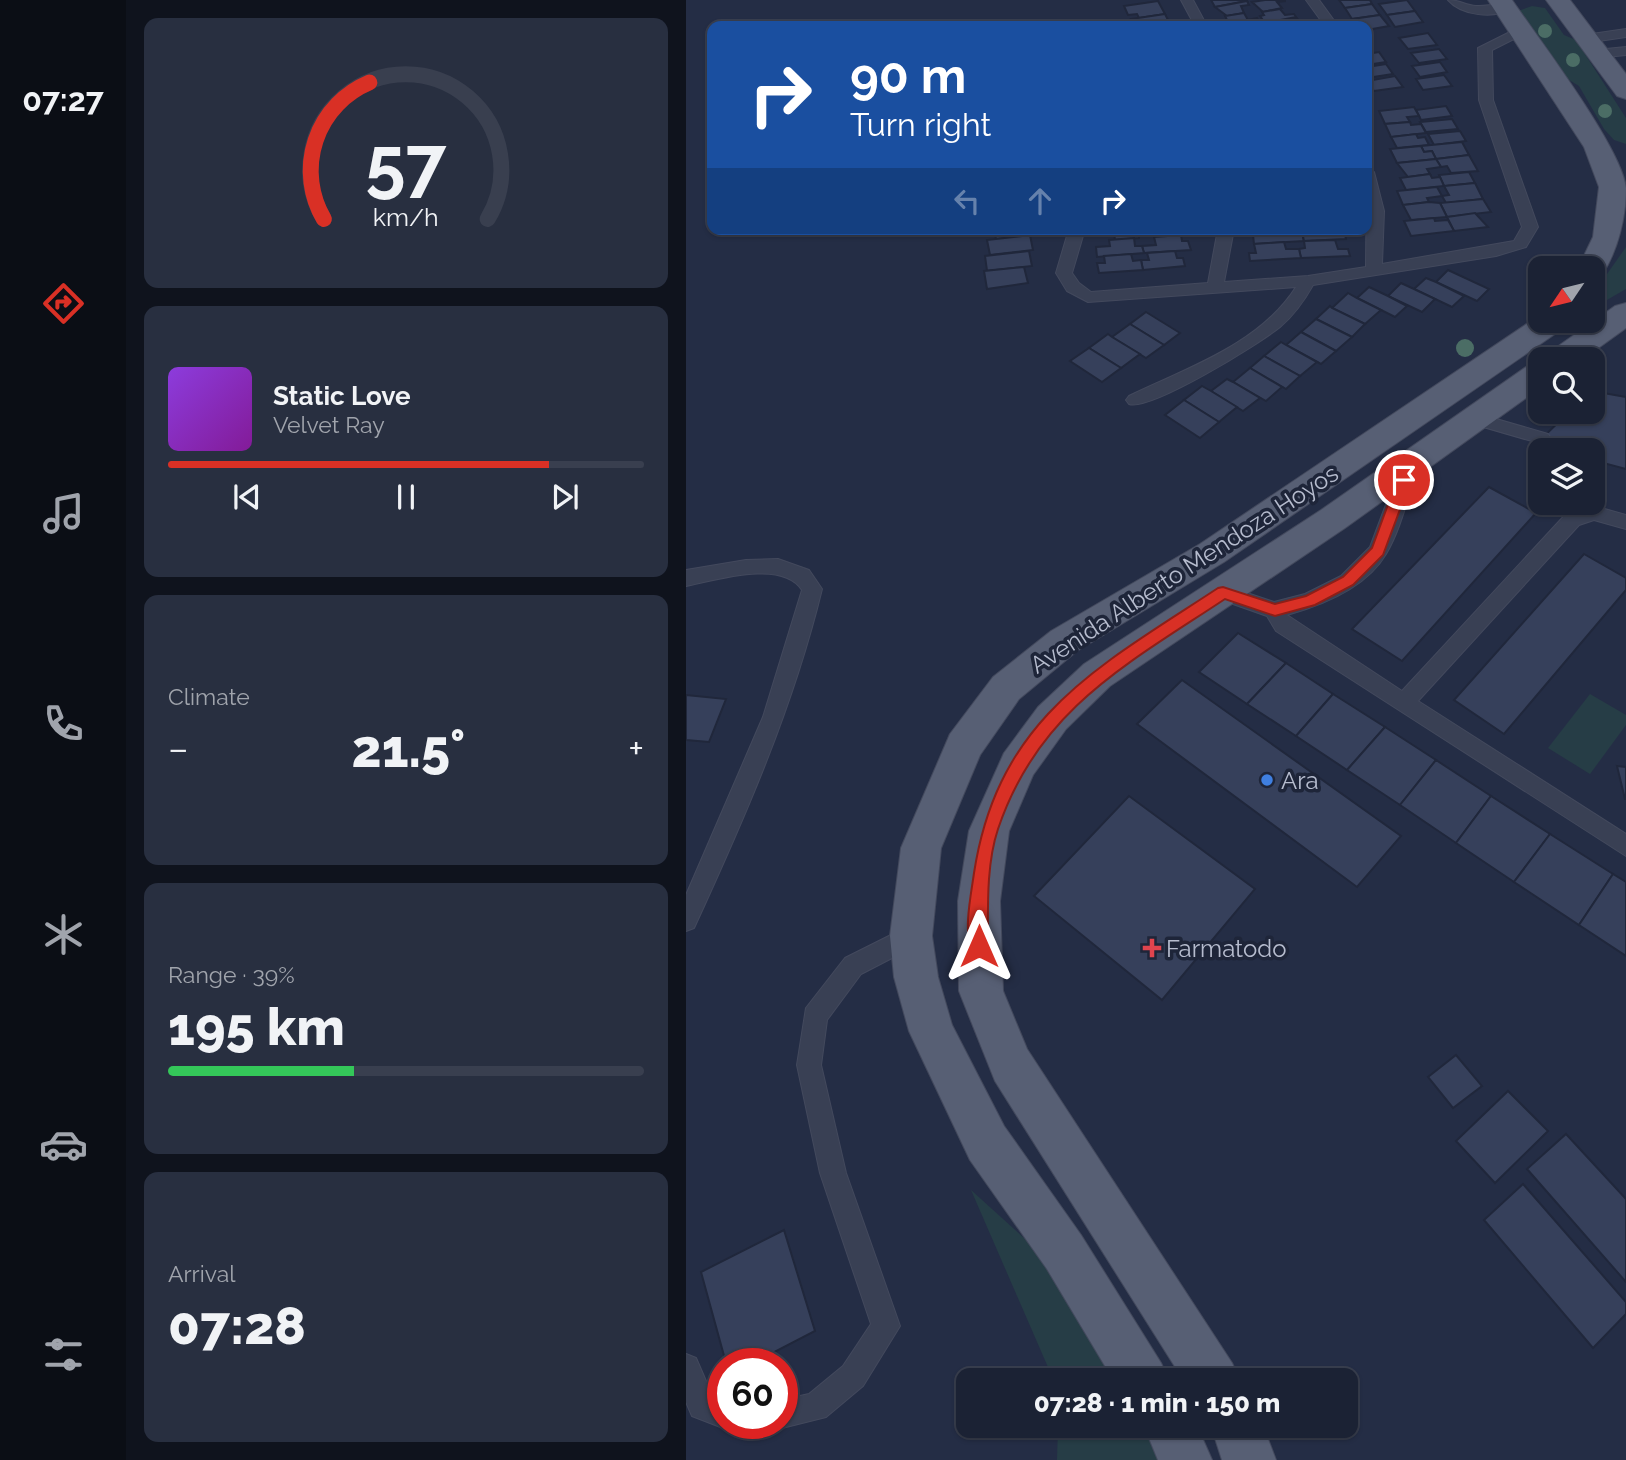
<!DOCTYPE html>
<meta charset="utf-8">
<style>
:root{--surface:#1b2234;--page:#282f40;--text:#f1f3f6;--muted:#a0a4ac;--line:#393f4f;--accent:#d93025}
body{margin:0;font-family:Raleway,sans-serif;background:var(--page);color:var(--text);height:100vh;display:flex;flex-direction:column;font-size:26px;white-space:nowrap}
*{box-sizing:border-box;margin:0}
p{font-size:23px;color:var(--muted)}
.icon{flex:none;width:38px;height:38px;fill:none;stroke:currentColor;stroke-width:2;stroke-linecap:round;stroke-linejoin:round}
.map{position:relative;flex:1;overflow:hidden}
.panel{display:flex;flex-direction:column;gap:18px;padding:18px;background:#0f131d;width:560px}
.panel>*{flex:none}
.top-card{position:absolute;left:21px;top:21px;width:665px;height:214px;border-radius:14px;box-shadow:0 2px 5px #0004,0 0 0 2px var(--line);background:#1a4fa0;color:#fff;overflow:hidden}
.needle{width:46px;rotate:235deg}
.buttons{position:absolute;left:842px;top:256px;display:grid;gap:14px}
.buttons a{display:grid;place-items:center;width:77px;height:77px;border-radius:14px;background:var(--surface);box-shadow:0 2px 5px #0004,0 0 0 2px var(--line);font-size:35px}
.speed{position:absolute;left:21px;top:1348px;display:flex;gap:14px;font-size:35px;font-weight:700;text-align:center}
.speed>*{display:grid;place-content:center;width:91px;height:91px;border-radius:50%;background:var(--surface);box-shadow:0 2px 5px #0004,0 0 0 2px var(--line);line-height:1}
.speed .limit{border:10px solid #d22;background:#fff;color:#111}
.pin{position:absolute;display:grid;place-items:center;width:60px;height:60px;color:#fff;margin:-30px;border:4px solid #fff;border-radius:50%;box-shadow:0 2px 7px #0007}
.me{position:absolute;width:77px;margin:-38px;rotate:0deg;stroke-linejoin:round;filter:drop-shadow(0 0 5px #0008)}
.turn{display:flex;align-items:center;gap:24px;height:147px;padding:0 28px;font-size:32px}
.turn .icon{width:91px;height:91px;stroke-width:2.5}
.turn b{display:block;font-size:49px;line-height:60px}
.lanes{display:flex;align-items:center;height:66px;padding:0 28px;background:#0003;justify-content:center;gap:35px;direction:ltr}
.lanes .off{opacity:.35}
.big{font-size:52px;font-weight:800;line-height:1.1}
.panel .card{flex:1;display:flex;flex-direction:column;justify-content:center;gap:10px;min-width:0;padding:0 24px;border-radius:14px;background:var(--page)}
.panel .dial{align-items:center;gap:0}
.dial svg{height:182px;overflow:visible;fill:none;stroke:var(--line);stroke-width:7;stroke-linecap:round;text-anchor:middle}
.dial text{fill:var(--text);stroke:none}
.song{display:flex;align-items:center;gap:21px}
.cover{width:84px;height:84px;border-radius:10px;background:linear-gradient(135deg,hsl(270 70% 55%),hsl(290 70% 35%))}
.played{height:7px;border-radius:4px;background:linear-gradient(90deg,var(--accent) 80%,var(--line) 80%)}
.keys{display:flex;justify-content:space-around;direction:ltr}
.heat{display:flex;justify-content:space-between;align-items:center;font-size:38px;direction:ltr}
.charge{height:10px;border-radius:5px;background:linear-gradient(90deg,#34c759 39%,var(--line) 0)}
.trip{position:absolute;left:270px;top:1368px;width:402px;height:70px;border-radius:14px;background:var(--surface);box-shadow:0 2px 5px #0004,0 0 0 2px var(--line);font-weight:800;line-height:70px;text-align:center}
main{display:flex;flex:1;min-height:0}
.tabs{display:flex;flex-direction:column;width:126px;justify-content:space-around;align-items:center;background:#0b0e15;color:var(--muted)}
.tabs .icon{width:49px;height:49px}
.tabs .current{color:var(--accent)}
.tabs b{font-size:32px;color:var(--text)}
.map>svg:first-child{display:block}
.green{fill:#263d46}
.building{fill:#36405b;stroke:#20273b;stroke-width:2}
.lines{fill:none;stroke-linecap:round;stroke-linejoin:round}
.service-casing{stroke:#43495d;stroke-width:2}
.primary-casing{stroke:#43495d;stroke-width:2}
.service{fill:#394054;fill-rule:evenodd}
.primary{fill:#575f74;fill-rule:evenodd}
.tree{fill:#4b6d65}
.route{fill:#d93025;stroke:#8d1f18;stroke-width:2}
.shop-dot{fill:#3f7fe0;stroke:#1e2539;stroke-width:2.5}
.health-dot{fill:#e0444e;stroke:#1e2539;stroke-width:2.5}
.labels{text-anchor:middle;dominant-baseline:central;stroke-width:7;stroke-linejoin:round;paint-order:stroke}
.street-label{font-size:24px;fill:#b6bcce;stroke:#1e2539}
.poi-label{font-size:24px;fill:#b6bcce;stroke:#1e2539;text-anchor:start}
</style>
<main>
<nav class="tabs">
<b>07:27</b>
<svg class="icon current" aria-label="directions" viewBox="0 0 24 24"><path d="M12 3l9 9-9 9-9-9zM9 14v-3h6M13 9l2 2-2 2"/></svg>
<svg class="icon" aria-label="music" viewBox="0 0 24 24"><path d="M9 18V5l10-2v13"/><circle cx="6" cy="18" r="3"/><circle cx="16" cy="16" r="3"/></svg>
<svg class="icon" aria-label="phone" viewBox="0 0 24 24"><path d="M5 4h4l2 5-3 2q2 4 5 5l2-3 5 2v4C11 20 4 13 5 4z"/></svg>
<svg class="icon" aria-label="climate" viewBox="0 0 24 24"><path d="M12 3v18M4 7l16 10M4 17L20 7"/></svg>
<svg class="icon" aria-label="car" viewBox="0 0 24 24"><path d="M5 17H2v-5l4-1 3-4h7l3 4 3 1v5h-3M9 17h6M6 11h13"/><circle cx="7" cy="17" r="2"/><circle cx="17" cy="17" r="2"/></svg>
<svg class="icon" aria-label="filters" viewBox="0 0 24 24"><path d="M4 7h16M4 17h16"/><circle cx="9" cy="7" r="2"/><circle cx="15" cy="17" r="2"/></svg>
</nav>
<section class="panel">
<div class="card dial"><svg viewBox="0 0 100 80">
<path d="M14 69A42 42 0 1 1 86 69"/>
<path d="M14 69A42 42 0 0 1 34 9" stroke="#d93025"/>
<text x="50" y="56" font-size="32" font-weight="700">57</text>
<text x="50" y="72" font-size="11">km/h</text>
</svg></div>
<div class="card">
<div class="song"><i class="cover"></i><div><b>Static Love</b><p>Velvet Ray</p></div></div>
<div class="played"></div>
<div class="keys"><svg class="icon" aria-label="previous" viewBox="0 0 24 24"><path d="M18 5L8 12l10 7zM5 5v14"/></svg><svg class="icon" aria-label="pause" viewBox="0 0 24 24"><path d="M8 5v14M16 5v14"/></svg><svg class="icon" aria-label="next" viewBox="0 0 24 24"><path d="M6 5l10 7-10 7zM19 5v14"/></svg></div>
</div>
<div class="card"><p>Climate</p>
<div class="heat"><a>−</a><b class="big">21.5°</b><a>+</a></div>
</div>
<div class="card"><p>Range · 39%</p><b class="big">195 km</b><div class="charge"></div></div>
<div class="card"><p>Arrival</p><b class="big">07:28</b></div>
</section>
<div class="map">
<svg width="940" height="1460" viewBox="0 0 940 1460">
<rect width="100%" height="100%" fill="#242d45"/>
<g class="green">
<polygon points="846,6 859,8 878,35 890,40 940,118 940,144 928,140 918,129 893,86 870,72 832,11"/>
<polygon points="940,247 940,289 907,308 907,294"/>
<polygon points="904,694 940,715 940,725 904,774 862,748"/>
<polygon points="285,1190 409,1302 457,1381 368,1381"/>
<polygon points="372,1426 484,1426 499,1460 371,1460"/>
</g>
<g class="building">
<polygon points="525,0 560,0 561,1 529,7"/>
<polygon points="579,0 599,0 599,1 591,2 596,8 577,12 566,2"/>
<polygon points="653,0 684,0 686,4 659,8"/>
<polygon points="721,0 729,11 701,15 693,4"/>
<polygon points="472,1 479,14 453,18 451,14 442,15 438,6"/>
<polygon points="561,1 563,5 555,6 558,13 541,16 529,7"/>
<polygon points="686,4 694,15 666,19 659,8"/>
<polygon points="594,9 599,15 608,14 610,17 579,23 574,16 578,15 576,12"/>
<polygon points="729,11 737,22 709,27 701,15"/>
<polygon points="558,13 562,20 571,18 573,22 541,26 537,20 541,20 539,16"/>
<polygon points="479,14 483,22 458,25 448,24 445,19"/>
<polygon points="694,15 703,26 681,30 681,26 671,26 666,19"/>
<polygon points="611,18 614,22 605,23 608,26 581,26 579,23"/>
<polygon points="742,33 751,45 722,49 713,38"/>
<polygon points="753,49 761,59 733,63 725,53"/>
<polygon points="693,52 700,62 681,65 681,54"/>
<polygon points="754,62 761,72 734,77 726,66"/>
<polygon points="700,64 707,74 681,78 681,67"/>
<polygon points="758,75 766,86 737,90 730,79"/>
<polygon points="709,76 717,87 688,91 681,81"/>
<polygon points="760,106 766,116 735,120 730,110"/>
<polygon points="728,107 733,116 721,117 724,122 699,124 693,111"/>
<polygon points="766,119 772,129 740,132 734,122"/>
<polygon points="724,122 725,125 735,124 740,133 705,137 699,124"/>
<polygon points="774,131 780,141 748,145 742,134"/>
<polygon points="730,134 732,138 739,137 743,145 711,148 705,137"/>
<polygon points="776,142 783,155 750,159 746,151 738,152 735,146"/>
<polygon points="735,146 738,152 746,151 750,159 711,163 704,149"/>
<polygon points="783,155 792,171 765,173 761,166 755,167 750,159"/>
<polygon points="750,159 755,167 741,169 744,174 722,177 711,163"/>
<polygon points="783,172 789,183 758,186 753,175"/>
<polygon points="744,174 746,178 754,177 758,186 720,190 714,178"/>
<polygon points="789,183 797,199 760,203 756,196 763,195 758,186"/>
<polygon points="751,187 756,196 741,198 743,202 717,205 711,191"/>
<polygon points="797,199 805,212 761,217 754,203"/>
<polygon points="743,202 754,203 761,217 725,220 717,205"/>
<polygon points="789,213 802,227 768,231 761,217"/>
<polygon points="748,218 749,221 762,220 768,231 725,236 718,221"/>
<polygon points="308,229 352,229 353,234 310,239"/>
<polygon points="421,229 461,229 462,232 453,232 453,238 429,240 428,233 422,233"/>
<polygon points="465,229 505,229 506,234 475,236 474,231"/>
<polygon points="580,229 616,232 618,241 568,244 567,235 581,234"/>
<polygon points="621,229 658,229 660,239 618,241 616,232"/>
<polygon points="344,235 347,250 304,255 301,240"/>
<polygon points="495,235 496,241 502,241 505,250 458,253 456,246 470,245 468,237"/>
<polygon points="448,238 449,246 456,246 458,253 411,257 410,247 424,246 423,240"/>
<polygon points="649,240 652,249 662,249 664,256 615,258 613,249 619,248 618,241"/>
<polygon points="598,242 600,249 613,249 615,258 564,261 563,253 570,253 568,244"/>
<polygon points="343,251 346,266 301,271 299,256"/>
<polygon points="489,251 491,258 497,258 499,266 457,270 455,260 463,260 461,253"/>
<polygon points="445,254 447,261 455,260 457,270 413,273 411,263 419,263 418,256"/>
<polygon points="338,267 342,283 301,289 298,271"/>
<polygon points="762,270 803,289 791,301 750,282"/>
<polygon points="740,278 750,282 778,296 766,307 728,289"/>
<polygon points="715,283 728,289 749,299 736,312 702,296"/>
<polygon points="683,287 702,296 721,306 709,317 671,298"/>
<polygon points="662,293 671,298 695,310 679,324 646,308"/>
<polygon points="644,306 646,308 679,324 666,337 630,319"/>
<polygon points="460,312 494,333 478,345 444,324"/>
<polygon points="630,319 666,337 650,351 615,332"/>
<polygon points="444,324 478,345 460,358 426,337"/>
<polygon points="615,332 650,351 635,364 600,345"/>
<polygon points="422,334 426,337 454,354 435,368 403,348"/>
<polygon points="595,342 600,345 631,362 614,376 578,356"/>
<polygon points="403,348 435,368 416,382 384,361"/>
<polygon points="578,356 614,376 600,389 564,368"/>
<polygon points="564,368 596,387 580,401 547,382"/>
<polygon points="541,379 547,382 574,398 557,411 525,391"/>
<polygon points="516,386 525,391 551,407 533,422 498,400"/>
<polygon points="906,391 940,397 940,469 906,460 906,450 868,450 849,445 884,411 906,411"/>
<polygon points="498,400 533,422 514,438 479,415"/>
<polygon points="803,487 850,513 716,661 666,629"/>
<polygon points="898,554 940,578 940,590 818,734 768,700"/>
<polygon points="552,633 600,663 561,704 513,672"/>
<polygon points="600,663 647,694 610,736 561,704"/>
<polygon points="496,680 715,836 671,887 451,724"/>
<polygon points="647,694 699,727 661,770 610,736"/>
<polygon points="0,695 40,699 23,742 0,740"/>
<polygon points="699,727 750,760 714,805 661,770"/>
<polygon points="750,760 805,796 770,843 714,805"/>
<polygon points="931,766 940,767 940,799 939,799"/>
<polygon points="443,796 569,889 476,1000 348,896"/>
<polygon points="805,796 864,834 828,882 770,843"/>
<polygon points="864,834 927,874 893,925 828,882"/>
<polygon points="927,874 940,882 940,956 893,925"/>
<polygon points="770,1055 796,1086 767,1108 742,1077"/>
<polygon points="822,1091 862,1131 809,1183 770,1141"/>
<polygon points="880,1134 940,1199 940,1282 841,1169"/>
<polygon points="837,1184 940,1302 940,1314 907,1348 798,1220"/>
<polygon points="98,1230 129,1331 67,1363 40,1363 15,1272"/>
</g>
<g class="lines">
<defs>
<g id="service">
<polygon points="495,0 507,0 521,26 509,26"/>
<polygon points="620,0 633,0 652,26 639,26"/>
<path d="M762,0C773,0 779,5 790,6C802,7 815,1 824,8C809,20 775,15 762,0Z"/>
<polygon points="940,29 940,37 899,43 892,39 899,35"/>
<path d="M828,30L840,33L806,50L807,100L852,227L840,247L810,256L627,285C618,301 608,315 594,327C573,344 465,411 443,404L440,400L443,396C501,368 574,344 610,287L402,302L381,291L370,273L383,229H399L386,273L393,283L405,292L522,283L532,229H548L538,282L622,276L680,267L681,168L688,172L698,211L696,264L828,241L836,227L793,100L792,48Z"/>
<polygon points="940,47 940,55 910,58 903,54 910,50"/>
<polygon points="786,412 862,434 865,438 856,444 780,422 777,418 780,414"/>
<path d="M725,455L734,462C723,491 716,527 700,554C680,588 637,605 601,615L716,691L879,515L908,506L940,515V529L908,520L893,525L732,701L940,834V856L590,631L581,616L530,598L527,593L530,588L537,585L588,602L619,594L655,576L684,547L716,462Z"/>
<path d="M92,559L123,570L136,589C107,708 59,817 8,928L0,931V895L77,717L116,590C96,559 30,580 0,586V570L60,560Z"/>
<polygon points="225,925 233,928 237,936 233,944 175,974 141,1020 135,1065 160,1173 214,1326 177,1386 140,1417 96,1428 85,1423 96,1423 96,1400 123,1394 157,1366 185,1324 134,1173 111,1065 120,1008 159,958"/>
<polygon points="0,1354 10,1358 26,1395 37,1400 37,1423 47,1424 37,1428 6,1416 0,1402"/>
</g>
<g id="primary">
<path d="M802,0H826C852,38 936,148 940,188C940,217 932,250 916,275L906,277V268H892L907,237L913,187L898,147Z"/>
<polygon points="860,0 884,0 940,74 940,99 931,96"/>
<polygon points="940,303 940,328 897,359 860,359 864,352 929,306"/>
<polygon points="854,315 854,320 883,320 879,327 538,562 391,651 333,699 294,755 255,848 246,936 252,977 266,1025 318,1126 395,1235 475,1363 483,1381 428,1381 361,1269 284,1160 223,1031 208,977 204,936 215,848 264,734 307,677 365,631 514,544"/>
<polygon points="854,362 854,388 659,528 424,686 380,729 347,775 323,831 314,901 317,991 341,1049 546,1363 554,1381 498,1381 309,1081 273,991 272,901 283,831 318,753 352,707 398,664 635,510 843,365"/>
<polygon points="458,1426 511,1426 526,1460 472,1460"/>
<polygon points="525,1426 577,1426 590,1460 536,1460"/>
</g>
</defs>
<use href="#service" class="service-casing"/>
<use href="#primary" class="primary-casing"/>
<use href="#service" class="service"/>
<use href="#primary" class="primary"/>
</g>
<g class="tree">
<circle cx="859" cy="31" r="7"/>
<circle cx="887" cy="60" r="7"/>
<circle cx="919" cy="111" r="7"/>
<circle cx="779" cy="348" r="9"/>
</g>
<path class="route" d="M718,475L725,480L697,555L667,585L629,605L589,616L539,599C441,664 352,710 312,829C300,865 302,909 302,946L299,952L293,955L286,952C277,931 285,895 288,873C312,717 412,667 532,588L537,587L589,604L620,596L657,577L686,548L711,480Z"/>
<circle class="shop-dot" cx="581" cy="780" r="7"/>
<path class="health-dot" d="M462.5 937.5h7v7h7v7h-7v7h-7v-7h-7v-7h7z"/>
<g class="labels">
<g class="street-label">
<text transform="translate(498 569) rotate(-33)">Avenida Alberto Mendoza Hoyos</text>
</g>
<g class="poi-label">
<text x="595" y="780">Ara</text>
<text x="480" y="948">Farmatodo</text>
</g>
</g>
</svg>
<div class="buttons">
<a><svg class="needle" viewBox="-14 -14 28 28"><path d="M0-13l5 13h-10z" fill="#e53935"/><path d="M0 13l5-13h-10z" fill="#a0a4ac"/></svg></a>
<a><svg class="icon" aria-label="search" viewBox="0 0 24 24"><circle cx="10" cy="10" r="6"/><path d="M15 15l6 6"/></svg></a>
<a><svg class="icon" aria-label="layers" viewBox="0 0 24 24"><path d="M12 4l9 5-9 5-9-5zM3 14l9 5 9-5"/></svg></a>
</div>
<div class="speed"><div class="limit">60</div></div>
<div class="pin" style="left:718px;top:480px;background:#d93025"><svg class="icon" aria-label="arrive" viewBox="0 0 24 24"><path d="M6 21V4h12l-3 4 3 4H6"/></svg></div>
<svg class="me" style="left:293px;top:946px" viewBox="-20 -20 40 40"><path d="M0-17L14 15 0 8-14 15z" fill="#d93025" stroke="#fff" stroke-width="4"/></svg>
<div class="trip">07:28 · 1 min · 150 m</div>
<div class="top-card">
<div class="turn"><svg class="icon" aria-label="right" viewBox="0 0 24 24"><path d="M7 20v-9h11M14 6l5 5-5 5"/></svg><div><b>90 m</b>Turn right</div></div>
<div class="lanes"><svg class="icon off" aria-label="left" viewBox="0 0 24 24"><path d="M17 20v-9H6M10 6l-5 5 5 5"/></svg><svg class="icon off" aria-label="ahead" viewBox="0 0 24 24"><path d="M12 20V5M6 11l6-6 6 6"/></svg><svg class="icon" aria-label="right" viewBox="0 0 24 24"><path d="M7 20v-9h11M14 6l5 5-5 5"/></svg></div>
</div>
</div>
</main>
